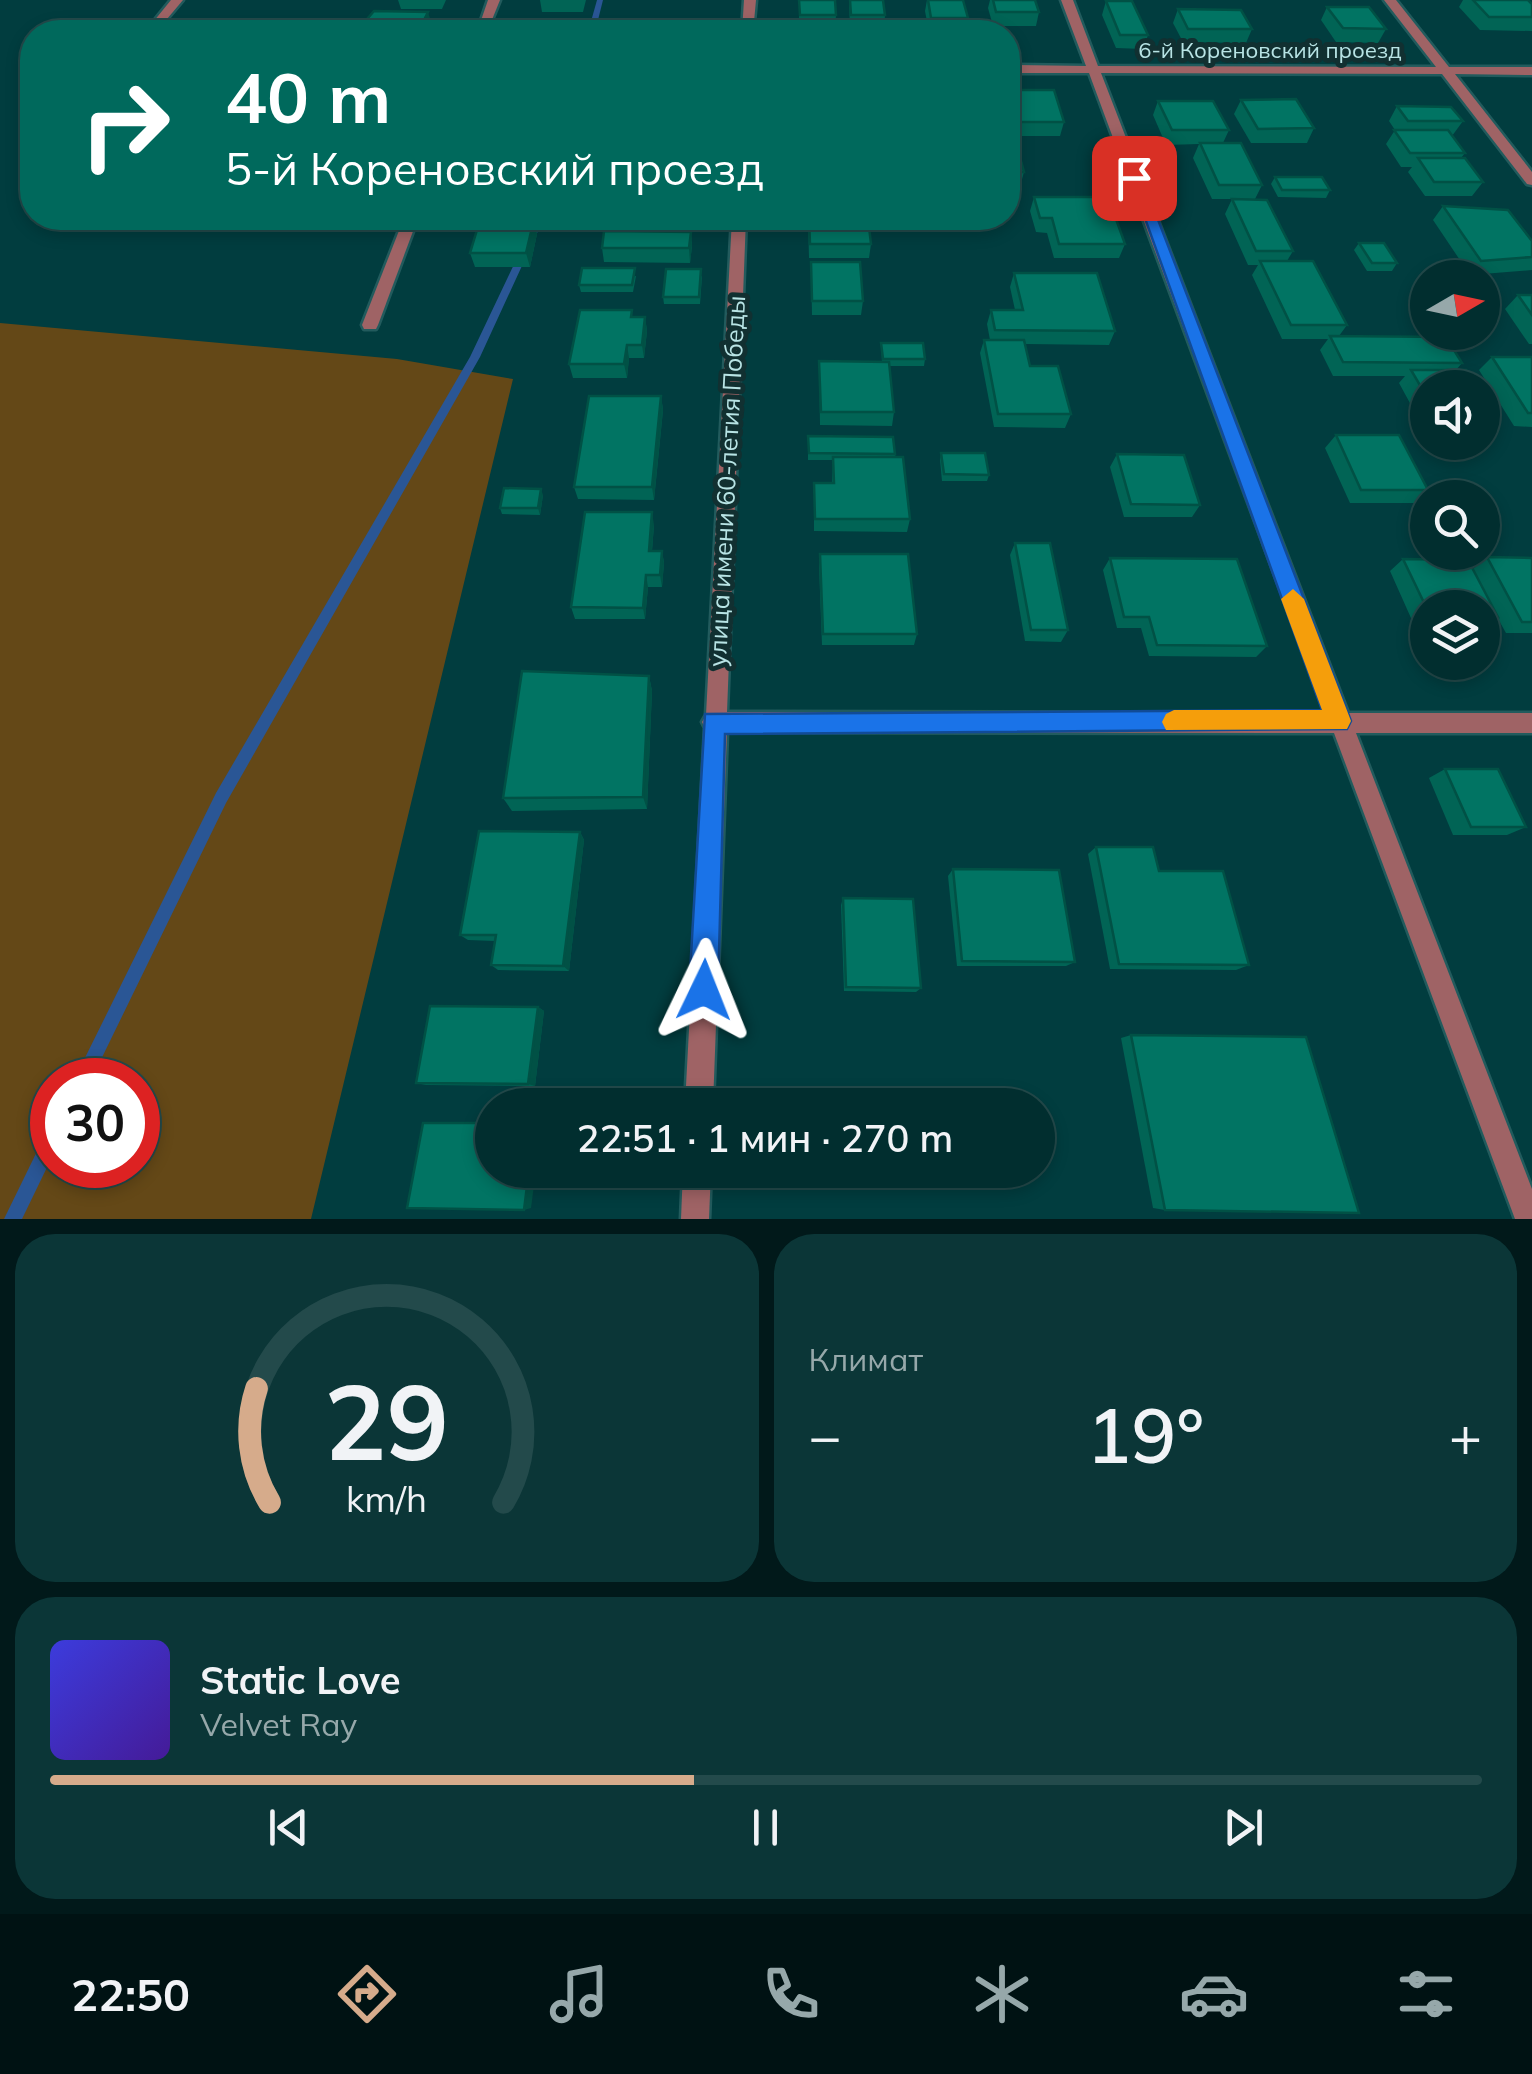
<!DOCTYPE html>
<html lang="ru">
<meta charset="utf-8">
<style>
:root{--surface:#012e2f;--page:#0b3637;--text:#f1f3f6;--muted:#96a8aa;--line:#234a4b;--accent:#d6ab8b}
body{margin:0;font-family:Mulish,sans-serif;background:var(--page);color:var(--text);height:100vh;display:flex;flex-direction:column;font-size:38px;white-space:nowrap}
*{box-sizing:border-box;margin:0}
p{font-size:32px;color:var(--muted)}
.icon{flex:none;width:55px;height:55px;fill:none;stroke:currentColor;stroke-width:2;stroke-linecap:round;stroke-linejoin:round}
.map{position:relative;height:1219px;overflow:hidden}
.sheet{display:flex;flex-direction:column;gap:15px;padding:15px;background:#01191a;flex:1}
.sheet>*{flex:none}
.banner{position:absolute;left:20px;top:20px;width:1000px;height:210px;border-radius:40px;box-shadow:0 5px 15px #0003,0 0 0 2px var(--line);background:#00695c;color:#fff;overflow:hidden}
.needle{width:65px;rotate:81deg}
.controls{position:absolute;left:1410px;top:260px;display:grid;gap:20px}
.controls a{display:grid;place-items:center;width:90px;height:90px;border-radius:50%;background:var(--surface);box-shadow:0 5px 15px #0003,0 0 0 2px var(--line);font-size:50px}
.speed{position:absolute;left:30px;top:1058px;display:flex;gap:20px;font-size:50px;font-weight:700;text-align:center}
.speed>*{display:grid;place-content:center;width:130px;height:130px;border-radius:50%;background:var(--surface);box-shadow:0 5px 15px #0003,0 0 0 2px var(--line);line-height:1}
.speed .limit{border:15px solid #d22;background:#fff;color:#111}
.pin{position:absolute;display:grid;place-items:center;width:85px;height:85px;color:#fff;margin:-42px;border-radius:20px;box-shadow:0 5px 15px #0006}
.me{position:absolute;width:110px;margin:-55px;rotate:2deg;stroke-linejoin:round;filter:drop-shadow(0 0 8px #0008)}
.turn{display:flex;align-items:center;gap:35px;height:210px;padding:0 40px;font-size:45px}
.turn .icon{width:130px;height:130px;stroke-width:2.5}
.turn b{display:block;font-size:70px;line-height:85px}
.big{font-size:75px;font-weight:600;line-height:1.1}
.sheet .widget{flex:1;display:flex;flex-direction:column;justify-content:center;gap:15px;min-width:0;padding:0 35px;border-radius:40px;background:var(--page)}
.sheet .dial{align-items:center;gap:0}
.dial svg{height:260px;overflow:visible;fill:none;stroke:var(--line);stroke-width:7;stroke-linecap:round;text-anchor:middle}
.dial text{fill:var(--text);stroke:none}
.song{display:flex;align-items:center;gap:30px}
.cover{width:120px;height:120px;border-radius:15px;background:linear-gradient(135deg,hsl(240 70% 55%),hsl(260 70% 35%))}
.played{height:10px;border-radius:5px;background:linear-gradient(90deg,var(--accent) 45%,var(--line) 45%)}
.keys{display:flex;justify-content:space-around;direction:ltr}
.heat{display:flex;justify-content:space-between;align-items:center;font-size:55px;direction:ltr}
.sheet .tiles{flex:1;display:grid;gap:15px;grid-template-columns:1fr 1fr}
.widget:last-child{grid-column:span 2}
.trip{position:absolute;left:475px;top:1088px;width:580px;height:100px;border-radius:50px;background:var(--surface);box-shadow:0 5px 15px #0003,0 0 0 2px var(--line);font-weight:600;line-height:100px;text-align:center}
.tab-bar{display:flex;height:160px;justify-content:space-around;align-items:center;background:#001213;color:var(--muted)}
.tab-bar .icon{width:70px;height:70px}
.tab-bar .active{color:var(--accent)}
.tab-bar b{font-size:45px;color:var(--text)}
.map>svg:first-child{display:block}
.green{fill:#644817;fill-rule:evenodd}
.lines{fill:none;stroke-linecap:round;stroke-linejoin:round}
.stream{fill:#2a5695;fill-rule:evenodd}
.minor-casing{stroke:#225b5d;stroke-width:5}
.minor{fill:#9f6365;fill-rule:evenodd}
.wall{fill:#016455}
.shaded-wall{fill:#015145}
.building{fill:#017463;stroke:#015145;stroke-width:2.5}
.route{fill:#1a73e8;stroke:#114b97;stroke-width:2.5}
.slow{fill:#f59e0b}
.labels{text-anchor:middle;dominant-baseline:central;stroke-width:10;stroke-linejoin:round;paint-order:stroke}
.far-street-label{font-size:22px;fill:#b8e4e5;stroke:#113031}
.street-label{font-size:25px;fill:#b8e4e5;stroke:#113031}
</style>
<div class="map">
<svg width="1532" height="1219" viewBox="0 0 1532 1219">
<rect width="100%" height="100%" fill="#013d3f"/>
<path class="green" d="M0,323L397,359L513,379L311,1219H0ZM52,1080H138V1165H52Z"/>
<g class="lines">
<g class="stream">
<polygon points="597,0 603,0 595,32 588,32"/>
<polygon points="536,218 544,218 480,357 226,803 91,1080 74,1080 216,793 470,357"/>
<polygon points="52,1130 52,1157 22,1219 4,1219 46,1133"/>
</g>
<defs>
<g id="minor">
<polygon points="171,0 183,0 156,32 145,32"/>
<polygon points="488,0 500,0 487,32 477,32"/>
<polygon points="744,0 756,0 753,32 742,32"/>
<polygon points="1061,0 1073,0 1098,66 1436,67 1384,0 1396,0 1449,67 1532,67 1532,75 1455,74 1532,172 1532,185 1527,184 1442,74 1101,73 1348,713 1532,713 1532,733 1356,733 1532,1189 1532,1219 1515,1219 1334,733 727,732 713,1105 685,1105 705,728 702,722 706,715 732,218 746,218 727,712 1326,713 1089,73 1008,73 1008,65 1086,66"/>
<polygon points="32,171 32,182 26,181 25,175"/>
<polygon points="404,218 418,218 378,325 376,329 364,329 362,325"/>
<polygon points="683,1170 711,1170 709,1219 681,1219"/>
</g>
</defs>
<use href="#minor" class="minor-casing"/>
<use href="#minor" class="minor"/>
</g>
<g class="wall">
<polygon points="398,0 446,0 442,9 401,9"/>
<polygon points="540,0 586,0 583,12 542,12"/>
<polygon points="799,0 836,15 835,29 799,29"/>
<polygon points="849,0 885,15 884,29 850,29"/>
<polygon points="927,0 963,0 968,18 965,32 929,32 925,11"/>
<polygon points="990,0 1035,0 1039,12 1036,26 993,26 988,8"/>
<polygon points="1463,0 1528,0 1532,4 1532,31 1480,30 1459,7"/>
<polygon points="1106,1 1148,35 1143,49 1116,48 1102,15"/>
<polygon points="1327,7 1386,29 1378,43 1336,42 1321,20"/>
<polygon points="1178,9 1252,29 1246,43 1183,42 1173,23"/>
<polygon points="1010,90 1064,122 1060,136 1015,136 1008,107"/>
<polygon points="1241,100 1314,128 1307,143 1251,143 1234,114"/>
<polygon points="1158,101 1229,130 1223,143 1262,185 1255,199 1212,199 1193,158 1199,144 1166,145 1153,115"/>
<polygon points="1397,106 1463,121 1452,136 1465,153 1461,158 1483,182 1472,196 1425,196 1408,172 1412,167 1401,167 1386,144 1395,130 1389,121"/>
<polygon points="1008,139 1024,172 1020,187 1008,187"/>
<polygon points="1275,177 1330,190 1326,198 1278,197 1271,184"/>
<polygon points="1034,197 1107,219 1125,244 1119,258 1054,258 1047,233 1036,232 1030,211"/>
<polygon points="1232,199 1293,251 1287,261 1347,325 1339,336 1462,363 1456,370 1428,388 1428,427 1423,427 1399,383 1405,376 1333,376 1320,350 1328,339 1282,339 1252,275 1258,265 1248,265 1225,214"/>
<polygon points="1443,206 1532,241 1532,270 1470,275 1433,220"/>
<polygon points="264,218 319,218 318,220 265,220"/>
<polygon points="631,218 690,218 689,231 633,230"/>
<polygon points="808,218 868,218 871,244 869,258 809,258"/>
<polygon points="534,219 537,234 530,267 475,267 470,253"/>
<polygon points="691,232 692,246 690,263 604,262 602,248"/>
<polygon points="1359,243 1397,263 1392,271 1367,271 1354,250"/>
<polygon points="811,262 863,301 861,315 812,315"/>
<polygon points="1014,273 1115,331 1109,345 1025,344 1030,366 1071,414 1065,428 994,427 980,353 984,340 990,340 987,324 991,310 1015,310 1010,287"/>
<polygon points="636,276 633,292 581,292 579,285"/>
<polygon points="702,276 700,304 664,304 663,297"/>
<polygon points="1518,295 1532,295 1532,344 1529,344 1505,309"/>
<polygon points="633,317 645,317 647,331 644,358 629,358 627,378 573,378 569,364"/>
<polygon points="881,343 925,359 924,366 889,366 894,412 892,426 820,425 819,361 882,362"/>
<polygon points="1492,357 1532,357 1532,427 1514,426 1479,370"/>
<polygon points="661,396 663,410 654,500 578,499 574,487"/>
<polygon points="1482,396 1493,414 1482,425"/>
<polygon points="1336,435 1428,490 1415,503 1350,503 1325,448"/>
<polygon points="808,436 895,454 910,519 907,532 814,531 814,483 832,483 833,460 808,460"/>
<polygon points="941,453 989,475 987,481 942,481 940,460"/>
<polygon points="1117,454 1200,505 1192,517 1124,517 1110,467"/>
<polygon points="543,495 540,515 502,514 500,508"/>
<polygon points="654,525 652,551 662,551 664,563 662,587 648,587 645,619 575,619 571,607"/>
<polygon points="1015,543 1068,630 1061,642 1025,641 1010,555"/>
<polygon points="820,554 917,634 914,645 822,645 819,566"/>
<polygon points="1487,557 1532,558 1532,633 1506,633 1497,617 1482,627 1482,608 1428,608 1428,627 1415,627 1390,571 1403,559 1473,569"/>
<polygon points="1110,558 1267,646 1256,657 1149,656 1141,628 1117,628 1103,570"/>
<polygon points="649,676 652,691 647,809 512,811 503,798"/>
<polygon points="1445,769 1526,827 1507,835 1453,835 1429,778"/>
<polygon points="580,832 584,840 569,971 498,970 491,965 495,941 468,940 460,935"/>
<polygon points="1096,847 1159,871 1249,965 1236,970 1110,969 1088,854"/>
<polygon points="953,869 1075,962 1066,966 957,966 948,876"/>
<polygon points="843,898 921,988 916,992 844,991 841,905"/>
<polygon points="538,1007 544,1011 535,1086 426,1085 416,1083"/>
<polygon points="1131,1035 1165,1210 1153,1208 1121,1038"/>
</g>
<g class="shaded-wall">
<polygon points="428,12 432,25 429,32 418,32"/>
<polygon points="534,219 537,234 530,267 526,253"/>
<polygon points="691,232 692,246 690,263 689,248"/>
<polygon points="645,317 647,331 644,358 642,345"/>
<polygon points="627,345 629,358 627,378 624,364"/>
<polygon points="661,396 663,410 654,500 652,487"/>
<polygon points="541,489 543,495 540,515 538,508"/>
<polygon points="652,512 654,525 651,563 649,551"/>
<polygon points="662,551 664,563 662,587 660,575"/>
<polygon points="646,575 648,587 645,619 643,608"/>
<polygon points="649,676 652,691 647,809 643,797"/>
<polygon points="580,832 584,840 569,971 563,966"/>
<polygon points="538,1007 544,1011 535,1086 528,1084"/>
<polygon points="529,1170 536,1170 531,1208 524,1210"/>
</g>
<g class="building">
<polygon points="799,0 835,0 836,15 800,15"/>
<polygon points="850,0 883,0 885,15 851,15"/>
<polygon points="928,0 963,0 968,18 931,18"/>
<polygon points="993,0 1035,0 1039,12 996,12"/>
<polygon points="1473,0 1528,0 1532,4 1532,17 1489,17"/>
<polygon points="1106,1 1132,1 1148,35 1120,35"/>
<polygon points="1327,7 1369,7 1386,29 1343,28"/>
<polygon points="1178,9 1241,10 1252,29 1188,29"/>
<polygon points="374,11 428,12 418,32 356,32"/>
<polygon points="1010,90 1054,90 1064,122 1019,122"/>
<polygon points="1296,99 1314,128 1258,129 1241,100"/>
<polygon points="1158,101 1213,101 1229,130 1172,130"/>
<polygon points="1397,106 1451,107 1463,121 1408,121"/>
<polygon points="1394,130 1448,130 1465,153 1410,153"/>
<polygon points="1008,139 1015,139 1024,172 1008,172"/>
<polygon points="1200,143 1241,143 1262,185 1219,185"/>
<polygon points="1418,158 1465,158 1483,182 1434,182"/>
<polygon points="1275,177 1322,177 1330,190 1282,190"/>
<polygon points="1034,197 1100,197 1107,219 1116,219 1125,244 1059,244 1052,218 1040,218"/>
<polygon points="1232,199 1267,200 1293,251 1256,251"/>
<polygon points="1443,206 1508,210 1532,241 1532,257 1481,261"/>
<polygon points="809,218 868,218 871,244 810,244"/>
<polygon points="534,219 526,253 470,253 480,220"/>
<polygon points="604,231 691,232 689,248 602,248"/>
<polygon points="1359,243 1384,243 1397,263 1372,263"/>
<polygon points="1260,261 1313,261 1347,325 1291,325"/>
<polygon points="811,262 860,262 863,301 812,301"/>
<polygon points="582,268 635,268 632,285 579,285"/>
<polygon points="666,269 701,269 699,297 663,297"/>
<polygon points="1014,273 1097,273 1115,331 995,330 991,310 1023,310"/>
<polygon points="1518,295 1532,295 1532,315"/>
<polygon points="580,310 632,310 631,317 645,317 642,345 627,345 624,364 569,364"/>
<polygon points="1330,336 1446,337 1462,363 1343,362"/>
<polygon points="984,340 1024,340 1030,366 1058,366 1071,414 998,414"/>
<polygon points="881,343 923,343 925,359 883,359"/>
<polygon points="1492,357 1532,357 1532,413 1528,413"/>
<polygon points="819,361 889,362 894,412 821,412"/>
<polygon points="1411,370 1466,370 1477,388 1428,388 1428,399"/>
<polygon points="589,396 661,396 652,487 574,487"/>
<polygon points="1482,396 1493,414 1482,414"/>
<polygon points="1336,435 1399,435 1428,490 1361,490"/>
<polygon points="808,436 893,437 895,454 809,453"/>
<polygon points="941,453 985,453 989,475 944,474"/>
<polygon points="1117,454 1184,455 1200,505 1131,504"/>
<polygon points="833,457 903,457 910,519 815,519 814,483 834,483"/>
<polygon points="504,488 541,489 538,508 500,508"/>
<polygon points="585,512 652,512 649,551 662,551 660,575 646,575 643,608 571,607"/>
<polygon points="1015,543 1050,543 1068,630 1031,630"/>
<polygon points="820,554 908,554 917,634 823,634"/>
<polygon points="1487,557 1532,558 1532,622 1522,622"/>
<polygon points="1110,558 1237,559 1267,646 1157,645 1149,617 1124,617"/>
<polygon points="1403,559 1468,560 1498,617 1482,616 1482,608 1428,608 1428,611"/>
<polygon points="522,671 649,676 643,797 503,798"/>
<polygon points="1445,769 1498,769 1526,827 1471,827"/>
<polygon points="479,831 580,832 563,966 491,965 496,935 460,935"/>
<polygon points="1096,847 1153,847 1159,871 1223,871 1249,965 1119,964"/>
<polygon points="953,869 1059,870 1075,962 962,961"/>
<polygon points="843,898 913,899 921,988 846,987"/>
<polygon points="430,1006 538,1007 528,1084 416,1083"/>
<polygon points="1131,1035 1306,1037 1359,1213 1165,1210"/>
<polygon points="423,1123 492,1123 492,1170 529,1170 524,1210 407,1208"/>
</g>
<polygon class="route" points="1129,174 1142,178 1351,721 1347,729 725,734 718,990 714,1001 704,1005 693,1001 689,990 705,714 1322,710"/>
<polygon class="slow" points="1293,589 1304,599 1351,721 1347,729 1166,730 1162,722 1166,714 1174,710 1322,710 1281,599"/>
<g class="labels">
<g class="far-street-label">
<text x="1270" y="50">6-й Кореновский проезд</text>
</g>
<g class="street-label">
<text transform="translate(726 481) rotate(-87)">улица имени 60-летия Победы</text>
</g>
</g>
</svg>
<div class="controls">
<a><svg class="needle" viewBox="-14 -14 28 28"><path d="M0-13l5 13h-10z" fill="#e53935"/><path d="M0 13l5-13h-10z" fill="#96a8aa"/></svg></a>
<a><svg class="icon" aria-label="sound" viewBox="0 0 24 24"><path d="M4 9h4l5-4v14l-5-4H4zM17 9q2 3 0 6"/></svg></a>
<a><svg class="icon" aria-label="search" viewBox="0 0 24 24"><circle cx="10" cy="10" r="6"/><path d="M15 15l6 6"/></svg></a>
<a><svg class="icon" aria-label="layers" viewBox="0 0 24 24"><path d="M12 4l9 5-9 5-9-5zM3 14l9 5 9-5"/></svg></a>
</div>
<div class="speed"><div class="limit">30</div></div>
<div class="pin" style="left:1134px;top:178px;background:#d93025"><svg class="icon" aria-label="arrive" viewBox="0 0 24 24"><path d="M6 21V4h12l-3 4 3 4H6"/></svg></div>
<svg class="me" style="left:704px;top:990px" viewBox="-20 -20 40 40"><path d="M0-17L14 15 0 8-14 15z" fill="#1a73e8" stroke="#fff" stroke-width="4"/></svg>
<div class="trip">22:51 · 1 мин · 270 m</div>
<div class="banner">
<div class="turn"><svg class="icon" aria-label="right" viewBox="0 0 24 24"><path d="M7 20v-9h11M14 6l5 5-5 5"/></svg><div><b>40 m</b>5-й Кореновский проезд</div></div>
</div>
</div>
<section class="sheet">
<div class="tiles">
<div class="widget dial"><svg viewBox="0 0 100 80">
<path d="M14 69A42 42 0 1 1 86 69"/>
<path d="M14 69A42 42 0 0 1 10 34" stroke="#d6ab8b"/>
<text x="50" y="56" font-size="32" font-weight="700">29</text>
<text x="50" y="72" font-size="11">km/h</text>
</svg></div>
<div class="widget"><p>Климат</p>
<div class="heat"><a>−</a><b class="big">19°</b><a>+</a></div>
</div>
<div class="widget">
<div class="song"><i class="cover"></i><div><b>Static Love</b><p>Velvet Ray</p></div></div>
<div class="played"></div>
<div class="keys"><svg class="icon" aria-label="previous" viewBox="0 0 24 24"><path d="M18 5L8 12l10 7zM5 5v14"/></svg><svg class="icon" aria-label="pause" viewBox="0 0 24 24"><path d="M8 5v14M16 5v14"/></svg><svg class="icon" aria-label="next" viewBox="0 0 24 24"><path d="M6 5l10 7-10 7zM19 5v14"/></svg></div>
</div>
</div>
</section>
<nav class="tab-bar">
<b>22:50</b>
<svg class="icon active" aria-label="directions" viewBox="0 0 24 24"><path d="M12 3l9 9-9 9-9-9zM9 14v-3h6M13 9l2 2-2 2"/></svg>
<svg class="icon" aria-label="music" viewBox="0 0 24 24"><path d="M9 18V5l10-2v13"/><circle cx="6" cy="18" r="3"/><circle cx="16" cy="16" r="3"/></svg>
<svg class="icon" aria-label="phone" viewBox="0 0 24 24"><path d="M5 4h4l2 5-3 2q2 4 5 5l2-3 5 2v4C11 20 4 13 5 4z"/></svg>
<svg class="icon" aria-label="climate" viewBox="0 0 24 24"><path d="M12 3v18M4 7l16 10M4 17L20 7"/></svg>
<svg class="icon" aria-label="car" viewBox="0 0 24 24"><path d="M5 17H2v-5l4-1 3-4h7l3 4 3 1v5h-3M9 17h6M6 11h13"/><circle cx="7" cy="17" r="2"/><circle cx="17" cy="17" r="2"/></svg>
<svg class="icon" aria-label="filters" viewBox="0 0 24 24"><path d="M4 7h16M4 17h16"/><circle cx="9" cy="7" r="2"/><circle cx="15" cy="17" r="2"/></svg>
</nav>
